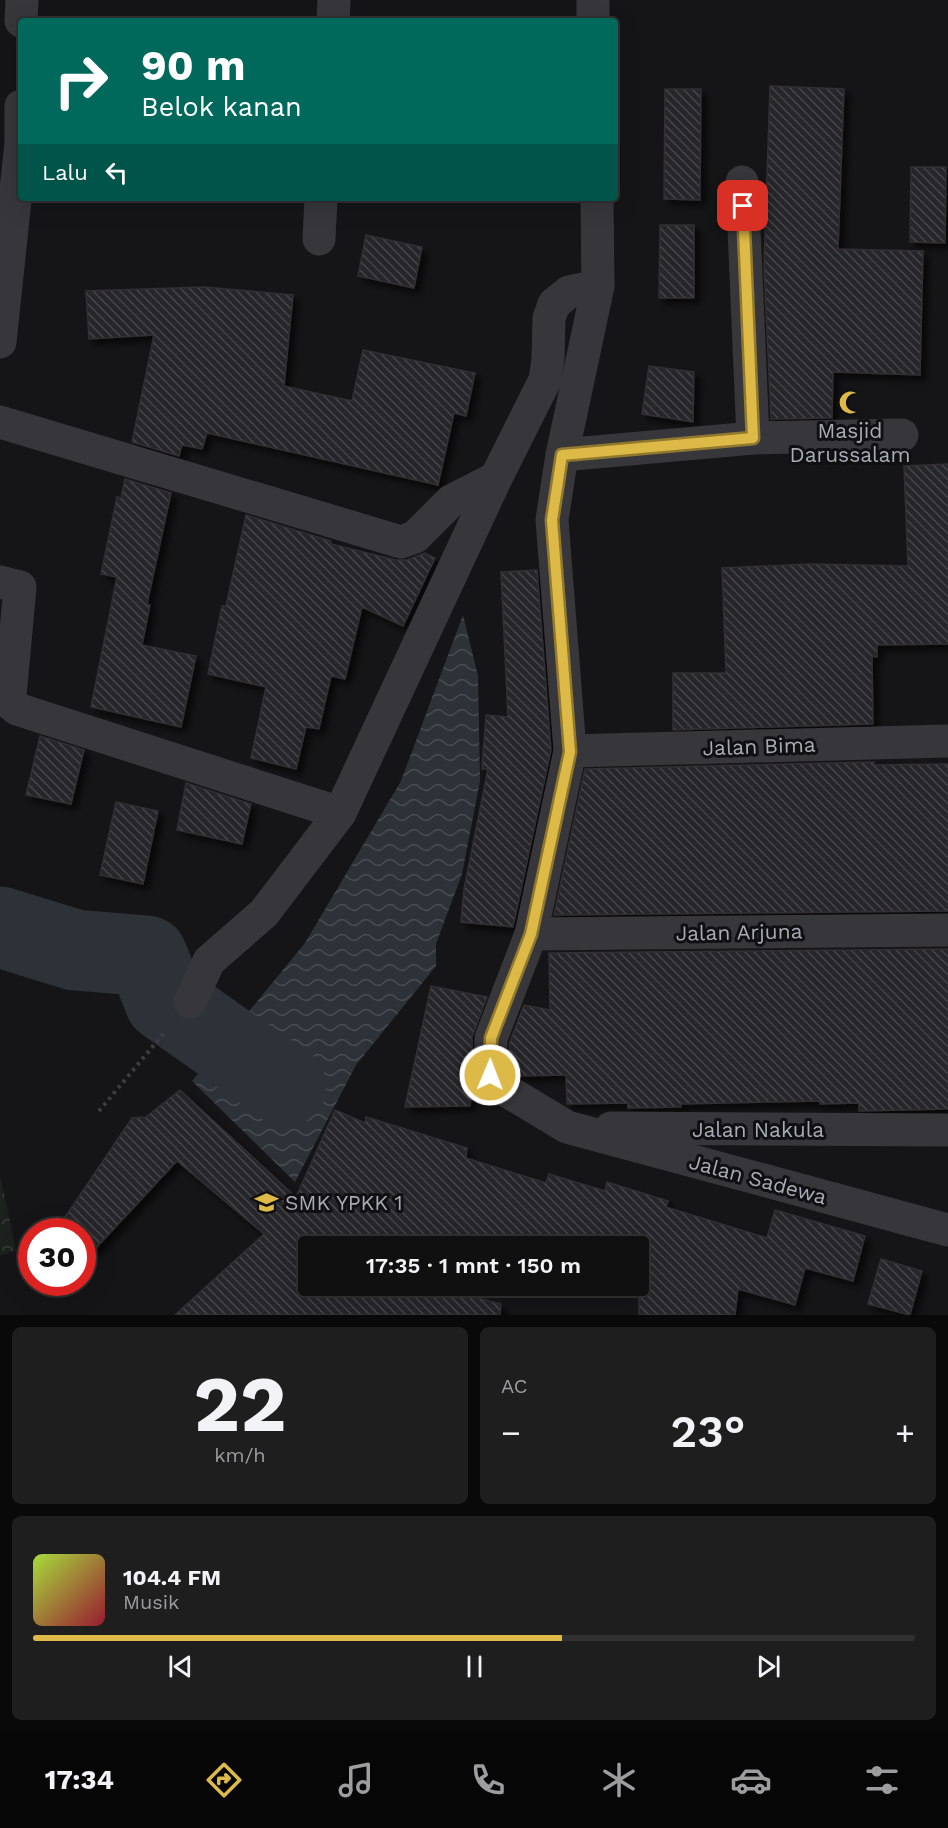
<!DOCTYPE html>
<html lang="id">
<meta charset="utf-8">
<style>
:root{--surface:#101011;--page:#1e1e1f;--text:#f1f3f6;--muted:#9c9d9f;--line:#303031;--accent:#ddb947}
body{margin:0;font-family:"Work Sans",sans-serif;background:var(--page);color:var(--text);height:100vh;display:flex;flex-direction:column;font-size:22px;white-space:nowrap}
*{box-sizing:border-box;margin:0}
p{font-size:20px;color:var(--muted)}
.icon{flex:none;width:33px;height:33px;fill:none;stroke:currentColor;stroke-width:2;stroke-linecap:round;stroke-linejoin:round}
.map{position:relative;height:1315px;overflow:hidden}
.details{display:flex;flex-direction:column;gap:12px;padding:12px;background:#090909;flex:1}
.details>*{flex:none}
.top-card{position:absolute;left:18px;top:18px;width:600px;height:183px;border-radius:6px;box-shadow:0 6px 24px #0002,0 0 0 2px var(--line);background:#00695c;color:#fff;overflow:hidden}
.speed{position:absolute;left:18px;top:1218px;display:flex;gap:12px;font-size:30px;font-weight:700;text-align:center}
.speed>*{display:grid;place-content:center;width:78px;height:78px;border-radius:50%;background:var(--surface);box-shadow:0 6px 24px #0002,0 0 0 2px var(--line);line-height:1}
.speed .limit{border:9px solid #d22;background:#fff;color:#111}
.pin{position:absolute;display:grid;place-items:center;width:51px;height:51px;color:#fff;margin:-26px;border-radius:12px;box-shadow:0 3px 9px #0006}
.me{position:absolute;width:66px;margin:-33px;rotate:1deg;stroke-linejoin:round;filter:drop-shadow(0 0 4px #0008)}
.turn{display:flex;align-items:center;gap:21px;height:126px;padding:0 24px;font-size:27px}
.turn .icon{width:78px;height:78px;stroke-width:2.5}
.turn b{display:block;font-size:42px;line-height:51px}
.then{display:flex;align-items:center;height:57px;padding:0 24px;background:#0003;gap:12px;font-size:22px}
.big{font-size:45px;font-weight:600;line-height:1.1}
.details .widget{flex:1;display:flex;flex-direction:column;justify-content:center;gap:9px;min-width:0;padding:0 21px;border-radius:9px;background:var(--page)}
.details .dial{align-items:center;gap:0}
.dial b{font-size:78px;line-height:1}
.song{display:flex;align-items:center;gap:18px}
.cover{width:72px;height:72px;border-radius:9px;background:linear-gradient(135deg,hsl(80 70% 55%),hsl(350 70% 35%))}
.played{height:6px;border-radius:3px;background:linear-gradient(90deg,var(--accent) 60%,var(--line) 60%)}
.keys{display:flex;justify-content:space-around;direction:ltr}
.heat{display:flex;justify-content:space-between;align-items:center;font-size:33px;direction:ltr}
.details .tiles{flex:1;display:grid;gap:12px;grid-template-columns:1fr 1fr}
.widget:last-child{grid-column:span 2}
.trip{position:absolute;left:298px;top:1236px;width:351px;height:60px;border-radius:6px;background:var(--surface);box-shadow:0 6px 24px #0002,0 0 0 2px var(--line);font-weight:600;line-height:60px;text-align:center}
.dock{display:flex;height:96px;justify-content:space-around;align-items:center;background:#060607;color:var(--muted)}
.dock .icon{width:42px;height:42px}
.dock .selected{color:var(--accent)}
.dock b{font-size:27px;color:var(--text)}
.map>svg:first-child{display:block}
.forest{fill:url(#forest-crowns)}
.water{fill:url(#water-waves)}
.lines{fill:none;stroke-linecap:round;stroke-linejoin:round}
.river{stroke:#2d3239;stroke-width:81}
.building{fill:url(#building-back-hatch);stroke:#302f32;stroke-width:1.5;filter:url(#shadow)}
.path{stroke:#3d3e42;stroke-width:4;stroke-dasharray:3 4.5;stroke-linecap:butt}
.street{stroke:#37373b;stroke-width:33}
.route-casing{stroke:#90782e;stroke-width:15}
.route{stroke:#ddb947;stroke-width:10}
.labels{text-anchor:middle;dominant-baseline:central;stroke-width:6;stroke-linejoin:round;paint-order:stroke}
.poi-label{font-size:21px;fill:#a8abb5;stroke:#101012}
.street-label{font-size:21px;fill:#a8abb5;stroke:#101012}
</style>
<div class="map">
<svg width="948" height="1315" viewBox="0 0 948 1315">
<defs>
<pattern id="forest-crowns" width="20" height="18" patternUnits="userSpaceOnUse" patternTransform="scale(1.5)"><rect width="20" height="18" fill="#1c211d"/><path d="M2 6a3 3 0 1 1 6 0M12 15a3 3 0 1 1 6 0" fill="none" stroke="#3a3f3c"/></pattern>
<pattern id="water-waves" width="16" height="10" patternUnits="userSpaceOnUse" patternTransform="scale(1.5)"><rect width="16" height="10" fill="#2d3239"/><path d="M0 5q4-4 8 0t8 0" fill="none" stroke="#494d53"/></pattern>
<pattern id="building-back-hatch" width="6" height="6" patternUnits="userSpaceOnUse" patternTransform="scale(1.5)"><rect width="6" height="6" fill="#28282a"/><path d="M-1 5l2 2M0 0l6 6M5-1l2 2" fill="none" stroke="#444447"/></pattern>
<filter id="shadow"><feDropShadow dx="5.5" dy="5.5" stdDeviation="3" flood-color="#0009"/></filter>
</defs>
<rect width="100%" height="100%" fill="#151517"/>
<polygon class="forest" points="0,1175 16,1251 0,1256"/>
<polygon class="water" points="463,615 478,676 480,781 462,874 436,944 436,966 356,1065 295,1182 192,1081 305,943 401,781"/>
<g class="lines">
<polyline class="river" points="0,927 75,950 147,956 165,1001 286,1086"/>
</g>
<g class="building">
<polygon points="770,86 844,89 838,249 923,251 920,375 833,372 832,418 771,419 764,266"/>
<polygon points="665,89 701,89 700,200 664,199"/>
<polygon points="911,167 946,167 945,243 910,242"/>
<polygon points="660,225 694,225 694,298 659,298"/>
<polygon points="366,235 422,247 414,288 358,276"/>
<polygon points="204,287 293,295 284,386 352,401 363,350 475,373 466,416 454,413 438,485 207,433 202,449 182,445 179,456 132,442 154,335 89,339 86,291"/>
<polygon points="649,366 694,372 693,422 642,414"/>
<polygon points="948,464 948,644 877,645 877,657 872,656 873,724 673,730 673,673 726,673 722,568 810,564 908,566 904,466"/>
<polygon points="125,479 171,493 147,604 150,605 142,645 196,656 181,727 91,707 117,577 101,574 117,497 121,498"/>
<polygon points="246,515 331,541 331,544 396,560 407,560 425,553 435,558 403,626 362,607 345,679 331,676 319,729 306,727 296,769 251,758 266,687 208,674 222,606 226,606"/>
<polygon points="537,570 551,750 513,927 461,922 464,889 488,769 482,769 486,715 508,717 501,572"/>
<polygon points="40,736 84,750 71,804 26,795"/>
<polygon points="874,762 874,765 948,764 948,911 554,915 585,769"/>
<polygon points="186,783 251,804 242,844 177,830"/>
<polygon points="116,802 158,811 143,884 100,875"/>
<polygon points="948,949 948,1109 859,1111 859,1103 820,1104 820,1101 681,1104 681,1107 628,1108 628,1103 567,1104 566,1075 518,1076 509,1068 510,1042 524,1005 550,1010 549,953"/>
<polygon points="431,986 487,997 472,1037 473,1079 470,1106 405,1107"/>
<polygon points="180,1090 296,1197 335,1110 365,1123 366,1117 467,1148 466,1158 546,1183 549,1174 605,1191 607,1182 668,1201 666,1207 767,1238 775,1210 865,1236 853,1281 805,1268 795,1305 738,1289 735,1315 639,1315 639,1246 309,1246 309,1286 435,1286 501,1304 500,1315 175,1315 264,1234 177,1161 82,1263 82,1232 55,1232 132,1118 146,1117"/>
<polygon points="881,1259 922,1271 910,1315 868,1304"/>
</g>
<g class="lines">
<polyline class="path" points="99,1111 164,1033"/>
<g class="street">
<polyline points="593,0 593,21"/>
<polyline points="21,21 22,0"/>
<polyline points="333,21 334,0"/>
<polyline points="21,106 21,143"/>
<polyline points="742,182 753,438"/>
<polyline points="597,198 598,286 562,455 552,520 570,751 531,934 491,1038 490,1075 502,1088 567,1127 948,1230"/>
<polyline points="319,239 321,198"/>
<polyline points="0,342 21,143"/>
<polyline points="0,422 401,542 415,537 451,501 496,478"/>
<polyline points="562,455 753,438 902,435"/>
<polyline points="0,582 20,587 10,696 11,704 17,709 340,813"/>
<polyline points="570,751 948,741"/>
<polyline points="531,934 948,930"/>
<polyline points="190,1002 209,961 264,913 340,813 496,478 545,380 548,359 549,318 554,304 569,292 598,286"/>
<polyline points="611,1128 948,1130"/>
</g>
</g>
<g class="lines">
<defs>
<polyline id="route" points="490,1075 491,1038 531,934 570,752 552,520 562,455 753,438 743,206"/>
</defs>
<use href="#route" class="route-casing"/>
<use href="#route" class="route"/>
</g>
<defs>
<symbol id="mosque-bare" viewBox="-9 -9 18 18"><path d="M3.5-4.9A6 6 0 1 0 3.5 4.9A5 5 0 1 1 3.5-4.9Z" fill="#ddb947" stroke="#101012" stroke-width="2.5" paint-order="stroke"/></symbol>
<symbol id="school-bare" viewBox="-9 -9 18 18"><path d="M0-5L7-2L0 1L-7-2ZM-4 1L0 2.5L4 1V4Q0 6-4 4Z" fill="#ddb947" stroke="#101012" stroke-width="2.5" paint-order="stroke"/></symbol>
</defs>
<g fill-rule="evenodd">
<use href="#mosque-bare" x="834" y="386" width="33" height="33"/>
<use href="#school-bare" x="250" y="1186" width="33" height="33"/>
</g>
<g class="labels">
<g class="poi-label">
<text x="850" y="430">Masjid<tspan x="850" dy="24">Darussalam</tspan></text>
<text x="285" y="1202" text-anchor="start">SMK YPKK 1</text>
</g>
<g class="street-label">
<text transform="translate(759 746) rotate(-2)">Jalan Bima</text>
<text transform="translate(739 932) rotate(-1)">Jalan Arjuna</text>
<text x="758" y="1129">Jalan Nakula</text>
<text transform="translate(758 1179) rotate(15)">Jalan Sadewa</text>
</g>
</g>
</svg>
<div class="speed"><div class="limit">30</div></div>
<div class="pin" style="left:743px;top:206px;background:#d93025"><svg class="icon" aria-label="arrive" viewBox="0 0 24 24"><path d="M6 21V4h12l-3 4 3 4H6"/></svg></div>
<svg class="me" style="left:490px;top:1075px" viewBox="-20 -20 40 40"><circle r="17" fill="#ddb947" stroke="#fff" stroke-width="3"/><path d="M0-11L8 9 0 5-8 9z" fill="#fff"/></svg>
<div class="trip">17:35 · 1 mnt · 150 m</div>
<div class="top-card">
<div class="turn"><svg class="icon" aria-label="right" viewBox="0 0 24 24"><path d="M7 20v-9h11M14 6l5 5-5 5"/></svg><div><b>90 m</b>Belok kanan</div></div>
<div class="then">Lalu<svg class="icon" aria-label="left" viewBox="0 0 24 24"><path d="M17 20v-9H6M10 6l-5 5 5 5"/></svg></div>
</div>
</div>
<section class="details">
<div class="tiles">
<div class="widget dial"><b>22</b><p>km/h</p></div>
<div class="widget"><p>AC</p>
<div class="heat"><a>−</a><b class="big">23°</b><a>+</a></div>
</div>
<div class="widget">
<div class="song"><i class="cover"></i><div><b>104.4 FM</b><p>Musik</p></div></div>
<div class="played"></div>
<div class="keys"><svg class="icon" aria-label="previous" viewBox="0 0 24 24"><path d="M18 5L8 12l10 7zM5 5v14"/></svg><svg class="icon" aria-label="pause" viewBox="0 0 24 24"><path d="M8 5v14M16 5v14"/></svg><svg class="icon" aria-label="next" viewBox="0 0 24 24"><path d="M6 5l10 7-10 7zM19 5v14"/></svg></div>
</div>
</div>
</section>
<nav class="dock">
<b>17:34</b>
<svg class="icon selected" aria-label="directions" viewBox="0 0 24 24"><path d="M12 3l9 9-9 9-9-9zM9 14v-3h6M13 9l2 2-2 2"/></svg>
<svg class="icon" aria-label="music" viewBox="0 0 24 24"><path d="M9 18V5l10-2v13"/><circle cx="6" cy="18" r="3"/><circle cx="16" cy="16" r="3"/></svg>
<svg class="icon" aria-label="phone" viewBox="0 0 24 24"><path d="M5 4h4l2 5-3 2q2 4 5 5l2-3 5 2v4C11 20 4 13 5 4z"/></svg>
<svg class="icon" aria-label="climate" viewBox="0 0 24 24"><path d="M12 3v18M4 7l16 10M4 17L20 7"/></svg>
<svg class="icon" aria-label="car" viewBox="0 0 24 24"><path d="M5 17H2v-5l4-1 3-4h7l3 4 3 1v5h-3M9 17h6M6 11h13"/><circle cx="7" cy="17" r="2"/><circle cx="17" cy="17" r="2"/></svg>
<svg class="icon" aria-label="filters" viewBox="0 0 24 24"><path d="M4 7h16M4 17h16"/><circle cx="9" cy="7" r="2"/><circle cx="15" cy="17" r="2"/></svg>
</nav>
